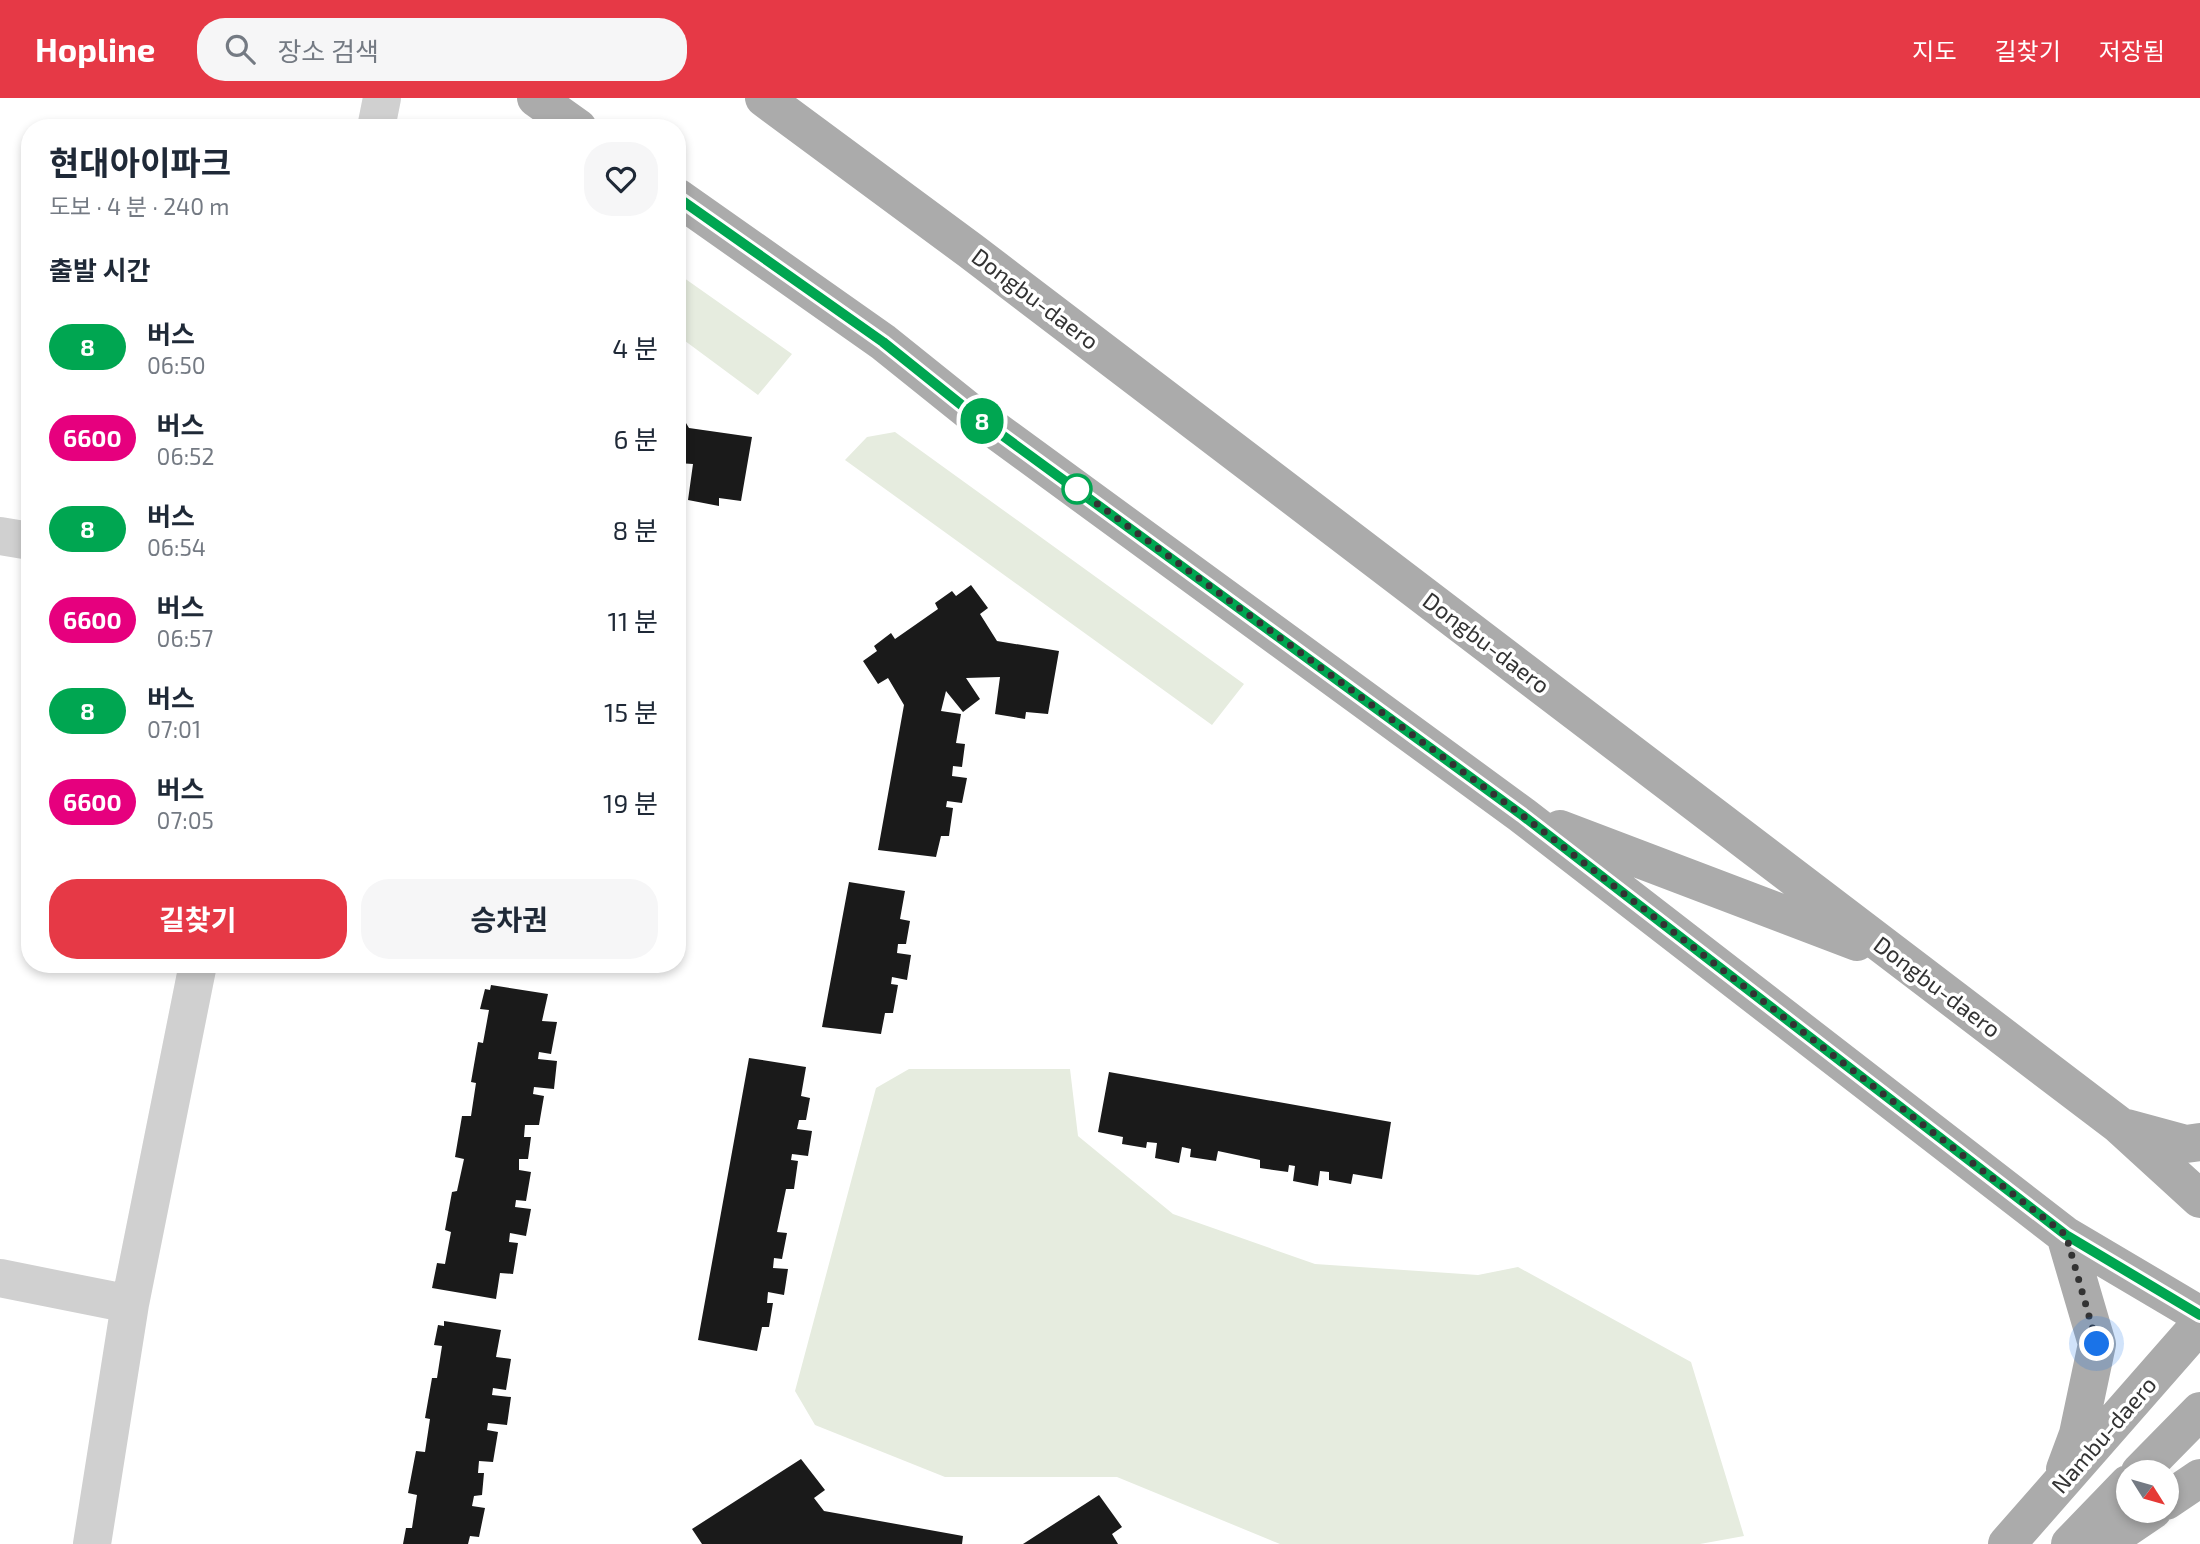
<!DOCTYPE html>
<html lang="ko">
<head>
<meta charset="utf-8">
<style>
	:root { --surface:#fff; --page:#f6f6f7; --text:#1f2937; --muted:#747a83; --accent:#e63946 }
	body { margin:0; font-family:"Exo 2","Noto Sans KR",sans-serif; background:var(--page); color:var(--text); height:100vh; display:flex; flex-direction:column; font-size:26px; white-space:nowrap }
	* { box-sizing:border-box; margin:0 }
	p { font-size:23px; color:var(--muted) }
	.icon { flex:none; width:38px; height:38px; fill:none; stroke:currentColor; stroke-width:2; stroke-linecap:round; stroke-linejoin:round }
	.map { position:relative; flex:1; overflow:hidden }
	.side { position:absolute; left:21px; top:21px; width:665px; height:854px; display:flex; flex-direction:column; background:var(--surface); border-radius:28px; box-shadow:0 4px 10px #0003 }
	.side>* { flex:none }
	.badge { padding:0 14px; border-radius:23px; font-size:24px; line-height:46px }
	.needle { width:46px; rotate:127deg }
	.fabs { position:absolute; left:2116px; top:1362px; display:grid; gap:14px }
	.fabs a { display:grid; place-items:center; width:63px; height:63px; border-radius:50%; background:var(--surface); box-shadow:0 4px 10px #0003; font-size:35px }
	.you { position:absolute; width:35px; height:35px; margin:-18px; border:5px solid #fff; border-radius:50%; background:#1a73e8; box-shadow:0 0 0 10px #1a73e833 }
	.map>.badge { position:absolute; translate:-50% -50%; box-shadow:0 0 0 4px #fff }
	h2 { padding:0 28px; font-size:26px; line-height:63px }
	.round { display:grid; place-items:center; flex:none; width:74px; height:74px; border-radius:28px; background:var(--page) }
	.headline { display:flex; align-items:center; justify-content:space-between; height:119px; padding:0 28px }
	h1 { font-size:33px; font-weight:700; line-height:52px }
	.button { display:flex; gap:14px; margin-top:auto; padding:14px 28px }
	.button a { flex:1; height:80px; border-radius:28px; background:var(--accent); color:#fff; font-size:28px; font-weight:700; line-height:80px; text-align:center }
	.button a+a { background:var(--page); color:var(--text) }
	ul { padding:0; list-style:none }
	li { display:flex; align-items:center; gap:21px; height:91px; padding:0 28px }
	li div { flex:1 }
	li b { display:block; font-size:26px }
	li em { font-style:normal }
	li .badge { min-width:77px; font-weight:700; text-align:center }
	header { display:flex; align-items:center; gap:42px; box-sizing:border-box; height:98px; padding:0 35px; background:var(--accent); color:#fff }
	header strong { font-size:33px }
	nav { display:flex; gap:38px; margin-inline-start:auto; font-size:24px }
	.search { width:490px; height:63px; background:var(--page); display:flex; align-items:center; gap:18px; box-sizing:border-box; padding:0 24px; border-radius:28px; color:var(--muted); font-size:26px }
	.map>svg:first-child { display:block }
	.green { fill:#e6ecdf }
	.building { fill:#1a1a1a }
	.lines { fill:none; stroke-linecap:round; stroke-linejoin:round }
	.minor { stroke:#d0d0d0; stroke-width:38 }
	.major { stroke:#ababab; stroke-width:38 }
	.line-casing { stroke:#fff; stroke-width:16 }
	.line { stroke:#00a651; stroke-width:10 }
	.walk { stroke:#333; stroke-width:7; stroke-dasharray:0 12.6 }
	.stop-dot { fill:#fff; stroke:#00a651; stroke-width:3.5 }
	.labels { text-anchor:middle; stroke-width:7; stroke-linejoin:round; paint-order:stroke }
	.street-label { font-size:23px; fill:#333; stroke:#fff }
</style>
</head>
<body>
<header>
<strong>Hopline</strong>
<div class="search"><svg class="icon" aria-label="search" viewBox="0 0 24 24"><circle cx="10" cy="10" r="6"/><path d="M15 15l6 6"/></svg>장소 검색</div>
<nav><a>지도</a><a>길찾기</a><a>저장됨</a></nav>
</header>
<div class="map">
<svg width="2200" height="1446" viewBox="0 0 2200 1446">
	<rect width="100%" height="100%" fill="#fff"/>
	<path class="green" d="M677,175L792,256L758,297L677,237Z
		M895,334L1244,586L1212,627L845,362L867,339Z
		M909,971H1070L1078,1038L1173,1116L1315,1166L1478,1177L1518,1169L1691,1264L1744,1438L1700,1446H1280L1117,1379H945L815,1327L795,1293L876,990Z"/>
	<path class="building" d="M677,310L689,330L752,339L741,403L719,400V408L688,402L693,366L677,365Z
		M971,487L988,510L980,516L997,543L1059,553L1048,616L1026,614L1025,621L995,616L1000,579L966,580L980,601L963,614L946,593L941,613L961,616L956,645L965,646L962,669L953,668L952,678L967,680L962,705L947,703L946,709L953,710L949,738H941L936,759L878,752L904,607L888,580L878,586L863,563L877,553L874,548L891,535L895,541L938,511L935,505L952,493L956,498Z
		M849,784L905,793L900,821L910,823L906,846H898L897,855L911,857L907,882L892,879L891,886L898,887L893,915H885L881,936L822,929Z
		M537,866H575L573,874Z
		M491,887L548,896L542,923L557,924L551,956L539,954L538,961L557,963L554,991L534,989L533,996L544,998L539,1027H525L524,1039H531L528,1061H519V1072L531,1074L526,1103L516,1102L515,1109L531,1111L526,1138L510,1135L509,1144L518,1145L513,1176L500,1175L496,1201L432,1190L437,1165L445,1166L451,1134L445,1132L452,1094L457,1093L464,1061L455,1059L462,1018H471L476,985L471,984L478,944L483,945L489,912L480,911L485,891L490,892Z
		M749,960L806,969L801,998L810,1000L806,1022H799L797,1031L812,1033L808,1058L792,1056L791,1062L798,1063L794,1091H786L777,1134L787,1135L782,1161L774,1160L773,1170L788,1171L784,1197L768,1194L767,1205H773L769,1229H762L757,1253L698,1242Z
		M1109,974L1391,1024L1382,1081L1353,1076L1351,1086L1329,1082V1074L1320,1073L1318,1088L1293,1083L1295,1068L1289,1067L1288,1074L1260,1070V1062L1218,1053L1216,1063L1190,1059L1191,1051L1182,1049L1179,1065L1155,1060L1157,1045L1147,1044L1146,1050L1122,1046L1123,1039L1098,1034Z
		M444,1223L501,1232L496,1259L511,1261L506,1292L493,1290L492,1297L511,1299L507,1327L488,1325L487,1332L498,1334L493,1364L479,1363L478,1375H484L482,1397L474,1398L472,1408L485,1410L479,1439L470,1438L468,1446H403L406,1430H412L417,1397L408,1395L416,1353L425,1354L430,1321L425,1320L432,1280H437L442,1248L434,1247L438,1227L444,1228Z
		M801,1361L825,1392L814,1400L824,1413L963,1438L962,1446H702L692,1431Z
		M1099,1397L1122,1429L1112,1436L1118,1446H1023Z"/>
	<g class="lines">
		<path class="minor" d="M376,30L382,0
			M0,438L30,443
			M0,1180L130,1206
			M92,1446L130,1206L198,866"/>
		<path class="major" d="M536,0L578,30
			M764,0L971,153L2119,1027L2200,1101
			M677,99L883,244L969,313L1522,717L2065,1137L2200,1217
			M1560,731L1857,844
			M2127,1030L2186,1046L2200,1044
			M2065,1371L2078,1336L2097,1246L2065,1137
			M2140,1374L2200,1313
			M2166,1403L2200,1380
			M2007,1446L2200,1226
			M2070,1446L2128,1386
			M2103,1446L2153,1412"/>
	</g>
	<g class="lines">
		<defs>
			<path id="line" d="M677,99L883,244L969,313L1522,717L2066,1137L2200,1217"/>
		</defs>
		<use href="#line" class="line-casing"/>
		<use href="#line" class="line"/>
		<path class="walk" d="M1077,391L1522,717L2066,1137L2097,1246"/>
	</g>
	<circle class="stop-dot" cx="1077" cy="391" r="14"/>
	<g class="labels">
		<g class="street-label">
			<text transform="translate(1035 201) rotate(37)" y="8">Dongbu-daero</text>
			<text transform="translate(1486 545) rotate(37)" y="8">Dongbu-daero</text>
			<text transform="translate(1937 889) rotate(37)" y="8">Dongbu-daero</text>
			<text transform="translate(2104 1337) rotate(-49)" y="8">Nambu-daero</text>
		</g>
	</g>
</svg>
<div class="fabs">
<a><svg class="needle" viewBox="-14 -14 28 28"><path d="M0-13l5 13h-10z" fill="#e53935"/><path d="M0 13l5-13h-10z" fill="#747a83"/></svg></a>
</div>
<div class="you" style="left:2097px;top:1246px"></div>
<b class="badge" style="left:982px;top:323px;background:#00a651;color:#fff">8</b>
<section class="side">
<div class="headline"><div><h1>현대아이파크</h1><p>도보 · 4 분 · 240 m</p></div><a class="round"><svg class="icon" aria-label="heart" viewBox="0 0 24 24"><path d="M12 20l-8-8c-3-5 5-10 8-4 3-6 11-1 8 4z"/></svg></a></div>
<h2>출발 시간</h2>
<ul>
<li><span class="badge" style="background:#00a651;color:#fff">8</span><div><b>버스</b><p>06:50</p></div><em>4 분</em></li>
<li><span class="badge" style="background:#e6007e;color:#fff">6600</span><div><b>버스</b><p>06:52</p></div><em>6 분</em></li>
<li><span class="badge" style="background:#00a651;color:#fff">8</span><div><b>버스</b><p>06:54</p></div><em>8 분</em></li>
<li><span class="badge" style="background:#e6007e;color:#fff">6600</span><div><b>버스</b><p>06:57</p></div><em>11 분</em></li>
<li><span class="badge" style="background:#00a651;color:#fff">8</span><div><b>버스</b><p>07:01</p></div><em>15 분</em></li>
<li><span class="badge" style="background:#e6007e;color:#fff">6600</span><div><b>버스</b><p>07:05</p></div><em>19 분</em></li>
</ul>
<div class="button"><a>길찾기</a><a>승차권</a></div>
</section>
</div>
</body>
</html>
